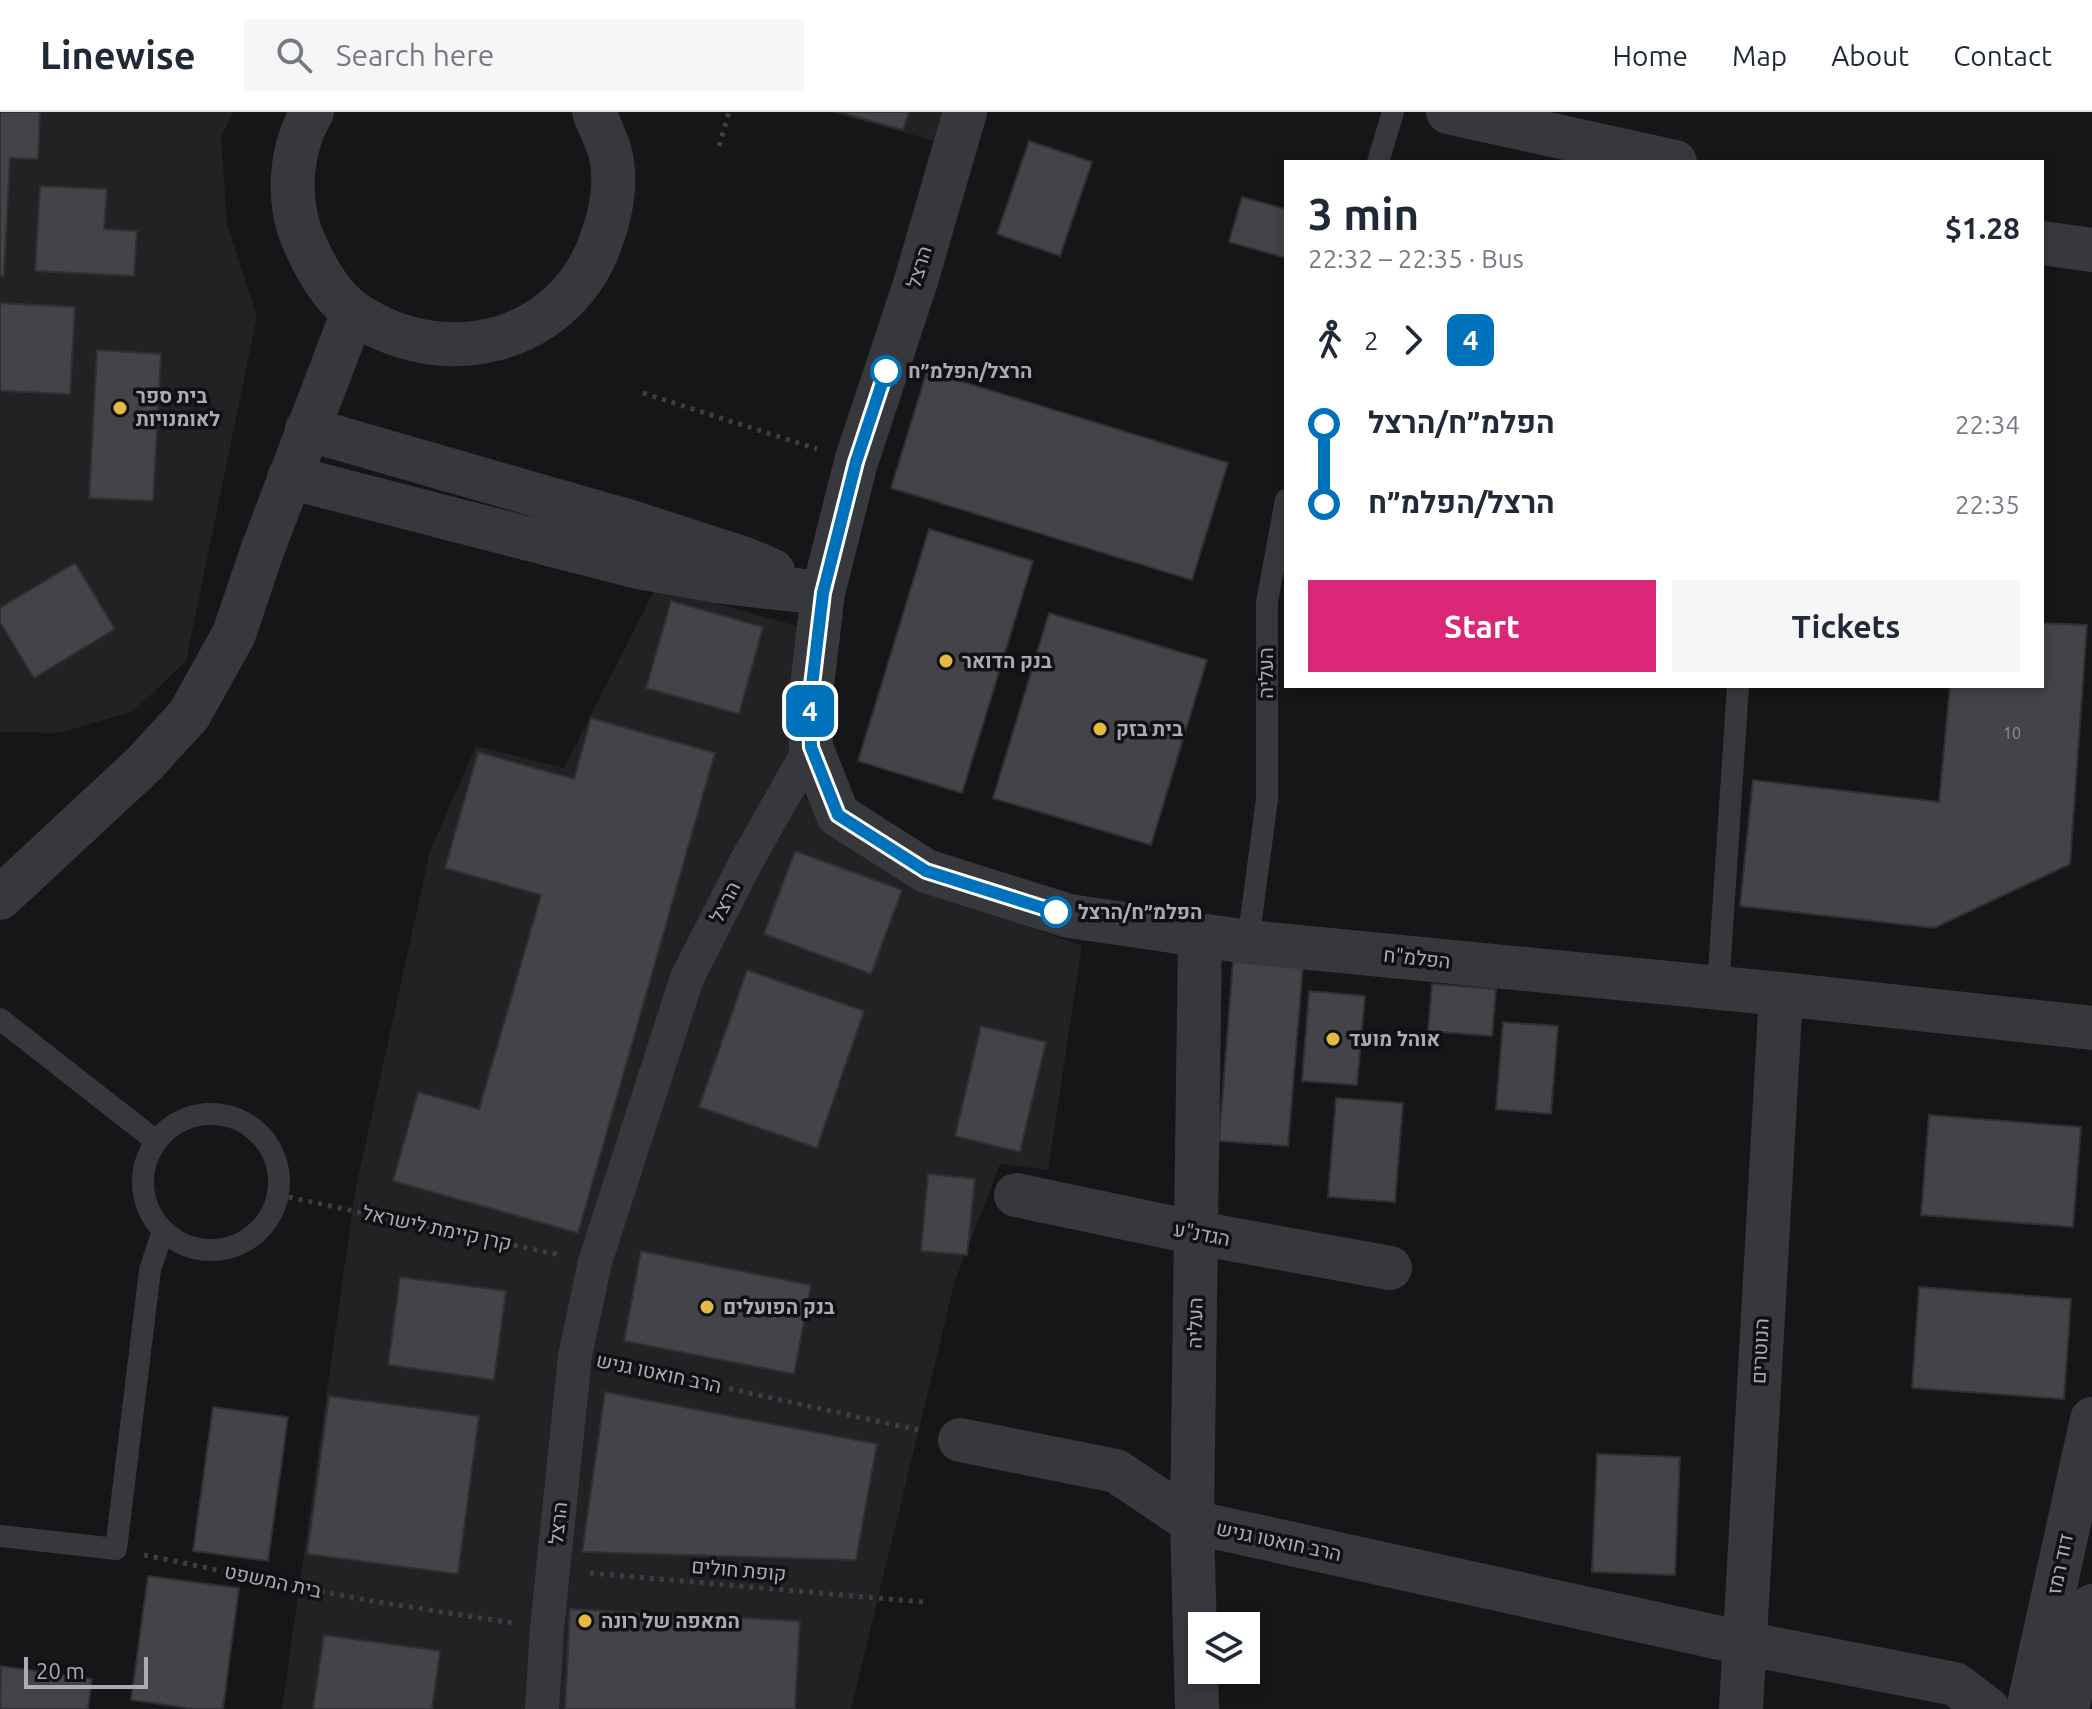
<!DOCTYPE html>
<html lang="en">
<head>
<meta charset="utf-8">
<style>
	:root { --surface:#fff; --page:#f6f6f7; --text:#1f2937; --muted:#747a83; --line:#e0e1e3; --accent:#db2777 }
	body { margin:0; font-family:Ubuntu,Heebo,sans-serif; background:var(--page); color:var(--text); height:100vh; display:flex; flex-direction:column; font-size:30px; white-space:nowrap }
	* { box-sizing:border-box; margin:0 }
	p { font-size:26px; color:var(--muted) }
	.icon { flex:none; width:44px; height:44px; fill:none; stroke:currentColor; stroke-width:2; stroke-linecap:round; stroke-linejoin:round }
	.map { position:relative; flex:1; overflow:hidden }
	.panel { position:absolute; left:1284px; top:48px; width:760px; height:528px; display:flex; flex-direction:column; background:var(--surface); border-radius:0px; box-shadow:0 4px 12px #0003 }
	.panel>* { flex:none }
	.badge { padding:0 16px; border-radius:12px; font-size:28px; line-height:52px }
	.fabs { position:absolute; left:1188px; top:1500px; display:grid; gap:16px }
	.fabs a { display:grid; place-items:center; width:72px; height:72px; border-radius:0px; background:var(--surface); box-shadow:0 4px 12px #0003; font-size:40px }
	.scale { position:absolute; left:24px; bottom:20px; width:124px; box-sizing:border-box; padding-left:8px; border:4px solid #a9acb7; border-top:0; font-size:22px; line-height:28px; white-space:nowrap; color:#a9acb7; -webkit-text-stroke:6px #111113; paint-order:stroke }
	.map>.badge { position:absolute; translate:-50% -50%; box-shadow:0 0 0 4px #fff }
	.legs { display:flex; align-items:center; gap:12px; height:88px; padding:0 24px; font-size:26px }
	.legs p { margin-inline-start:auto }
	.head { display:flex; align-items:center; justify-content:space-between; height:136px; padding:0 24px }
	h1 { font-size:44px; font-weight:700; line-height:60px }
	.cta { display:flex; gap:16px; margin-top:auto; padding:16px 24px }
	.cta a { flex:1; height:92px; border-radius:0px; background:var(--accent); color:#fff; font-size:32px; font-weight:700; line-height:92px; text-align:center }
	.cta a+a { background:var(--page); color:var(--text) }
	ul { padding:0 24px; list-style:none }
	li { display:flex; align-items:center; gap:28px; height:80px; font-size:30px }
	li i { display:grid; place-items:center; width:12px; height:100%; margin:0 10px; background:currentColor }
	li i::after { content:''; width:20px; height:20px; margin:-10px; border:6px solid; border-radius:50%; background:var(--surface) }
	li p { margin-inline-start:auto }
	li:first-child i { background:linear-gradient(#0000 50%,currentColor 0) }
	li:last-child i { background:linear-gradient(currentColor 50%,#0000 0) }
	header { display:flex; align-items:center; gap:48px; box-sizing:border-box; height:112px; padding:0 40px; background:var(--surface); border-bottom:2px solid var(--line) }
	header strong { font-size:38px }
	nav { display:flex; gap:44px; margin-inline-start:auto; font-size:28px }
	.search { width:560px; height:72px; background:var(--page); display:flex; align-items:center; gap:20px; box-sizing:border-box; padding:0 28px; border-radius:0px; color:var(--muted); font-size:30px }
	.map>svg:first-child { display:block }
	.built { fill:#222225 }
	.building { fill:#434348; stroke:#303033; stroke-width:2 }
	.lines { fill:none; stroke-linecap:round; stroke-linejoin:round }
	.path { stroke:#3d3e43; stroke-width:5; stroke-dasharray:4 6; stroke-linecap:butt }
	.service { stroke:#37383c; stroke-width:22 }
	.pedestrian { stroke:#37383c; stroke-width:34 }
	.minor { stroke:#37383c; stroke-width:44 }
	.tertiary { stroke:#37383c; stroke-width:44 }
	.line-1-casing { stroke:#fff; stroke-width:18 }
	.line-1 { stroke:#0072bc; stroke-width:12 }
	.stop-1-dot { fill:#fff; stroke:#0072bc; stroke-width:4 }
	.poi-dot { fill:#e4ba41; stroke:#111113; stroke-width:3 }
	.labels { text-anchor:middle; stroke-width:7; stroke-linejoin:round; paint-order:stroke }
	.number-label { font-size:16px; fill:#90929b }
	.street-label { font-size:20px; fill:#a9acb7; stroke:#111113 }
	.stop-label { font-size:20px; font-weight:bold; fill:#a9acb7; stroke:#111113; text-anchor:start }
	.poi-label { font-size:20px; font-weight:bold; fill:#a9acb7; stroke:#111113; text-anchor:start }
</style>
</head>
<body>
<header>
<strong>Linewise</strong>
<div class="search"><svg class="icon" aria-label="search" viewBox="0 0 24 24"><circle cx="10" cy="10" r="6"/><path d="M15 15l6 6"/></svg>Search here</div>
<nav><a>Home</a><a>Map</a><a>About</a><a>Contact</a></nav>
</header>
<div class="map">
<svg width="2092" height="1597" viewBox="0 0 2092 1597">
	<rect width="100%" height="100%" fill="#161618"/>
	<path class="built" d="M0,0H233L221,26L227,112L257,204L186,549L134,599L59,621L0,620Z
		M830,0H944L935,29Z
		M656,475L830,523L805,686L921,775L1082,834L1048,1058L1000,1052L955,1169L851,1597H282L355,1080L430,739L476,634L564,656Z"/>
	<path class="building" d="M0,0H40L38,47L10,46L4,164H0Z
		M840,0H909L903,18Z
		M1029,29L1092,50L1060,144L997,122Z
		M40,74L107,77L104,117L137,119L134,164L35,159Z
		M1242,85L1286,97V146L1229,130Z
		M0,191L75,195L70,282L0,279Z
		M97,238L161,242L153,389L89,386Z
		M927,259L1228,351L1192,468L891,376Z
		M929,417L1033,449L962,681L858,649Z
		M75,451L115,517L34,566L0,510V496Z
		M671,489L763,515L739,602L646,576Z
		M1049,501L1207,548L1151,733L993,686Z
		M2042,511L2087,513L2070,752L1934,816L1740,794L1753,668L1939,690L1950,574H2042Z
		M591,606L715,641L578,1121L393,1069L418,980L479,997L541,783L445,756L478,640L574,667Z
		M795,739L902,778L871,862L764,822Z
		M1233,849L1303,854L1288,1034L1219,1029Z
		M747,858L864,899L817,1036L699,995Z
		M1432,872L1496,877L1492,924L1428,919Z
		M1309,879L1365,884L1357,973L1302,969Z
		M1503,910L1558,914L1551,1002L1496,997Z
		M981,914L1046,930L1020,1040L955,1024Z
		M1336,986L1403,991L1395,1090L1328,1085Z
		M1929,1003L2081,1015L2073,1115L1921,1103Z
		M928,1062L975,1067L967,1143L921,1139Z
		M641,1139L811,1173L794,1262L624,1229Z
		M400,1165L506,1179L494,1268L388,1253Z
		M1919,1175L2071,1187L2064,1287L1912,1276Z
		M605,1280L877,1332L856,1448L582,1440Z
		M329,1284L479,1304L458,1462L307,1442Z
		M213,1295L288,1305L268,1449L193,1439Z
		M1597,1342L1680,1345L1675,1463L1592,1460Z
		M148,1464L239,1476L223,1597H194L131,1588Z
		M570,1497L800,1509L795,1597H565Z
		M324,1523L440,1539L432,1597H313Z
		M1,1554L92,1567L88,1597H0Z"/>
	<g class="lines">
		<path class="path" d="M719,34L729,0
			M643,281L817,337
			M279,1083L560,1143
			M612,1251L918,1318
			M144,1443L360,1487L512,1511
			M590,1461L923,1490"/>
		<path class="service" d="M1378,50L1393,0
			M1248,830L1267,687V490L1286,388
			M1718,876L1738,574
			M0,907L156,1029
			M143 1070a68 68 0 1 1 136 0a68 68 0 1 1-136 0Z
			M0,1424L116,1437L150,1158L163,1119"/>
		<path class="pedestrian" d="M542,1597L547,1516L575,1244L595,1150L687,866L746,750L811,635"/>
		<path class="minor" d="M312,0C289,39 286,93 306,134C317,159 332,186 356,202C447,262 569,231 603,123C612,98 617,66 610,40C606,26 599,13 594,0
			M965,0L916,169L856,350L823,481L810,590L811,635L838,703L926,759L1069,804L1248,830L1781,882L2092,916
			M1448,0L1675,50
			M2042,131L2092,138
			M307,317L634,411L745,447L773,459
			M289,365L638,455L723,470L823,481
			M0,786L144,652L189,603L234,522L262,439L353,200
			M1016,1083L1197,1121L1390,1156
			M960,1328L1116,1359L1192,1410L1743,1531L1955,1572L1988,1597
			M1197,1597L1192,1410L1200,824
			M1741,1597L1781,882"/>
		<path class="tertiary" d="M2028,1597L2092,1307
			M2067,1597L2092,1494"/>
	</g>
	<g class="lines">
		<defs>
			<path id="line-1" d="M886,259L856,350L823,481L810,590L811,635L838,703L926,759L1056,800"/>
		</defs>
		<use href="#line-1" class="line-1-casing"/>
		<use href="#line-1" class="line-1"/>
	</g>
	<g class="stop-1-dot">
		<circle cx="886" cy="259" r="14"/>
		<circle cx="1056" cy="800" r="14"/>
	</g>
	<g class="poi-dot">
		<circle cx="120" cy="296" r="8"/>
		<circle cx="946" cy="549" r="8"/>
		<circle cx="1100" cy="617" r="8"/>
		<circle cx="1333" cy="927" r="8"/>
		<circle cx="707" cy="1195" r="8"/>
		<circle cx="585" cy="1509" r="8"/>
	</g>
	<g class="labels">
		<g class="number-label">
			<text x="2012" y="627">10</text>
		</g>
		<g class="street-label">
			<text transform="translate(919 155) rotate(-73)" y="7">הרצל</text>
			<text transform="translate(1266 561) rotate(-90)" y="7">העליה</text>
			<text transform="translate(725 790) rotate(-63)" y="7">הרצל</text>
			<text transform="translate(1417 846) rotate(6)" y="7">הפלמ"ח</text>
			<text transform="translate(437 1116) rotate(12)" y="7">קרן קיימת לישראל</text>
			<text transform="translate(1202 1122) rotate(11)" y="7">הגדנ"ע</text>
			<text transform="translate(1195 1211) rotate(-89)" y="7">העליה</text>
			<text transform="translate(1760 1239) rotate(-87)" y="7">הנוטרים</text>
			<text transform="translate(659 1261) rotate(12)" y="7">הרב חואטו גניש</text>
			<text transform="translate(558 1411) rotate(-84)" y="7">הרצל</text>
			<text transform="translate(1279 1429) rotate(12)" y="7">הרב חואטו גניש</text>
			<text transform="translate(2060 1452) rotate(-78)" y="7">דוד רמז</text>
			<text transform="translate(739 1458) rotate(5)" y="7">קופת חולים</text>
			<text transform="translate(273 1469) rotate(12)" y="7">בית המשפט</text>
		</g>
		<g class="stop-label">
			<text x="908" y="266">הרצל/הפלמ״ח</text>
			<text x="1078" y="807">הפלמ״ח/הרצל</text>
		</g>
		<g class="poi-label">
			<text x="136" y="291">בית ספר<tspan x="136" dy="23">לאומנויות</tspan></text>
			<text x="962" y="556">בנק הדואר</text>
			<text x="1116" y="624">בית בזק</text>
			<text x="1349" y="934">אוהל מועד</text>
			<text x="723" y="1202">בנק הפועלים</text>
			<text x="601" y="1516">המאפה של רונה</text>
		</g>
	</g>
</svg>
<div class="fabs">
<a><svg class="icon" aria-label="layers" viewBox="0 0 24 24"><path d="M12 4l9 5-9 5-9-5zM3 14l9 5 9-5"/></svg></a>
</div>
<div class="scale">20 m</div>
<b class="badge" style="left:810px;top:599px;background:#0072bc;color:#fff">4</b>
<section class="panel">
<div class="head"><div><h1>3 min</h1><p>22:32 – 22:35 · Bus</p></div><b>$1.28</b></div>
<div class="legs"><svg class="icon" aria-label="walk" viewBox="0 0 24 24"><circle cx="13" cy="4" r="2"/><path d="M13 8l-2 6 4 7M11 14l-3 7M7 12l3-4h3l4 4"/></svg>2<svg class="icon" aria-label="forward" viewBox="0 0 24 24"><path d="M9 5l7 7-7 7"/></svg><b class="badge" style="background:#0072bc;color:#fff">4</b></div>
<ul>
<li><i style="color:#0072bc"></i><b>הפלמ״ח/הרצל</b><p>22:34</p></li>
<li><i style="color:#0072bc"></i><b>הרצל/הפלמ״ח</b><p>22:35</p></li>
</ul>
<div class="cta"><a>Start</a><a>Tickets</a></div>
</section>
</div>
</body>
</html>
